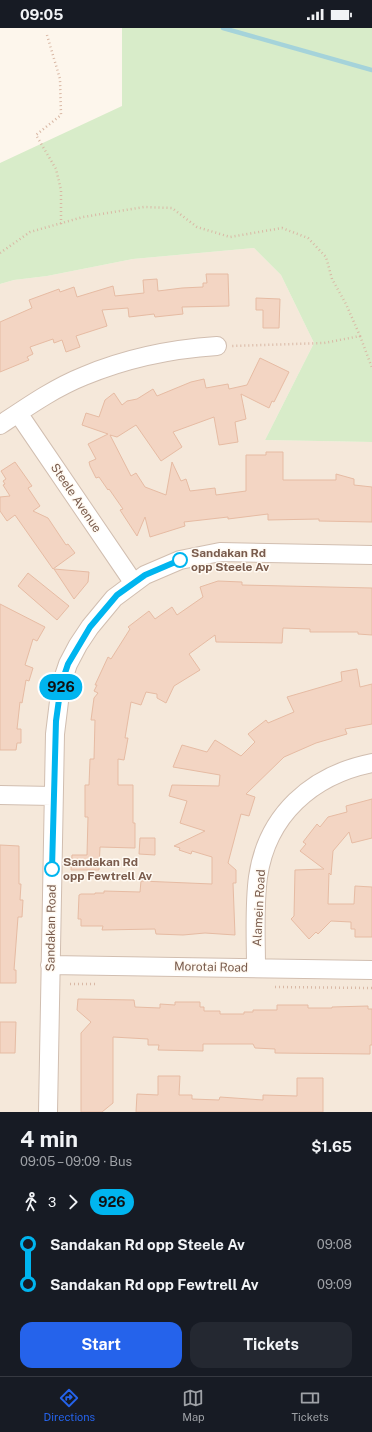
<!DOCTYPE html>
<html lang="en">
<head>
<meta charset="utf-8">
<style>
	:root { --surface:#171b24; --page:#242831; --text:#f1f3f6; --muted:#9ea1a6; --line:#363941; --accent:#2563eb }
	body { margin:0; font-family:"Public Sans",sans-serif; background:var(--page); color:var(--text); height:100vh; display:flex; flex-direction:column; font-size:15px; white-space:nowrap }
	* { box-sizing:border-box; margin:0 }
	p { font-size:13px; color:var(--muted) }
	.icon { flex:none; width:22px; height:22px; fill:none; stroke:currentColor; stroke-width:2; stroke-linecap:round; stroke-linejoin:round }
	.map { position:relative; height:1084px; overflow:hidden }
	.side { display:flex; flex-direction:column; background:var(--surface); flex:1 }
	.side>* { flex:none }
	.badge { padding:0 8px; border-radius:13px; font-size:14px; line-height:26px }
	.map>.badge { position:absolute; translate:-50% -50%; box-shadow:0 0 0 2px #fff }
	.legs { display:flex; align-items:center; gap:6px; height:44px; padding:0 20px; font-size:13px }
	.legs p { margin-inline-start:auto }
	.headline { display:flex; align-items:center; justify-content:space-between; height:68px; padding:0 20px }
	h1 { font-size:22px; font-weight:700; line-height:30px }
	.cta { display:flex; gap:8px; margin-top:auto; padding:8px 20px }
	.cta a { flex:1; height:46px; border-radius:12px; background:var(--accent); color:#fff; font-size:16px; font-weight:700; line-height:46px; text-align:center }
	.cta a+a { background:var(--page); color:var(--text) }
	ul { padding:0 20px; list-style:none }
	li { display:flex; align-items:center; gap:14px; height:40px; font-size:15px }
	li i { display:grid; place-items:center; width:6px; height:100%; margin:0 5px; background:currentColor }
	li i::after { content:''; width:10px; height:10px; margin:-5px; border:3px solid; border-radius:50%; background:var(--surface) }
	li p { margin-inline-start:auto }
	li:first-child i { background:linear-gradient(#0000 50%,currentColor 0) }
	li:last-child i { background:linear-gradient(currentColor 50%,#0000 0) }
	.status { display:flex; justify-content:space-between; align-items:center; height:28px; padding:0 20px; background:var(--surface); direction:ltr }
	.status svg { height:11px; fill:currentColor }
	.tabs { display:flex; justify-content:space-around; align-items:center; height:56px; border-top:1px solid var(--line); background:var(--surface); font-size:11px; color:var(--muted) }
	.tabs a { display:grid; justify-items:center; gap:2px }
	.tabs .selected { color:var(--accent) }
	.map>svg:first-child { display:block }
	.residential { fill:#f5e8da }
	.green { fill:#d8ecc9 }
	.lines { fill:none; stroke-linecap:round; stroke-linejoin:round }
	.stream { stroke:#a5d3da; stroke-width:4.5 }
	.building { fill:#f3d5c3; stroke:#e6bba3 }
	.minor-casing { stroke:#d1beb0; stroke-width:20 }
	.path { stroke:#d9b8a5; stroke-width:2.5; stroke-dasharray:1 3; stroke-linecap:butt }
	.minor { stroke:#fff; stroke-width:18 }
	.line-1-casing { stroke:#fff; stroke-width:9 }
	.line-1 { stroke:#00b5ef; stroke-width:6 }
	.stop-1-dot { fill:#fff; stroke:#00b5ef; stroke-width:2 }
	.labels { text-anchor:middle; stroke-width:3; stroke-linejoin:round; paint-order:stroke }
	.street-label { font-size:12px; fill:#7a5c4d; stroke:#fffaf3 }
	.stop-label { font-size:12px; font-weight:bold; fill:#7a5c4d; stroke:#fffaf3; text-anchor:start }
</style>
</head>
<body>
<div class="status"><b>09:05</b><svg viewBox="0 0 49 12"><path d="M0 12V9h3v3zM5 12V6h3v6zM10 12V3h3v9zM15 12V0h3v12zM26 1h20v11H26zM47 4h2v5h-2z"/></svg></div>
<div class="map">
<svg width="372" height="1084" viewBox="0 0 372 1084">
	<rect width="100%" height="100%" fill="#fdf6ec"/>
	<path class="residential" d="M254,220L281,247L314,315L265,412L372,414V1084H0V256L14,252L47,248L133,231Z"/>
	<path class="green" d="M122,0H372V414L265,412L314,315L281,247L254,220L133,231L47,248L14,252L0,256V135L122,78Z"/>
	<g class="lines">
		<path class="stream" d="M223,0L372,42"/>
	</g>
	<path class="building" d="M206,246H228L229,278L182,279L183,286L155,289L154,286L129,289L128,280L102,282L107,298L76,308L80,319L66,324L62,312L54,315L53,311L30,319L33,326L27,329L29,332L0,344V294L32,280L29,272L59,261L60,264L74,259L77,269L113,258L115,268L144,265L143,252L157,251L158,263L182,260L203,259V255H207Z
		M256,270L280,271L279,300H263V282H256Z
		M260,330L289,344L274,374L272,373L269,380L241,366L246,391L235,394L238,414L219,417L214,389L173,404L182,419L161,433L136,397L117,409L110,407L131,448L136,445L145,459L166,467L172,434L181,453L186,451L190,463L215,460L216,467L246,463V427H266V424H283V452H336V446L354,451V457L372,459V494L319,493V491L268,492V486L228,491V489L184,494L185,498L150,509L145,489L137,508L120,482L123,481L109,461L108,462L99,449L96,450L90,438L89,434L96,431L88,416L108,406L82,397L86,385L99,389L105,372L114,365L122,377L127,373L137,371L153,361L157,368L191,354L204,351L206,360L228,356L229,361L247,357Z
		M15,434L32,458L28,460L40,478L33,483L48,490L66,517L68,516L75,525L53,541L15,487L7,493L0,483V469L10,468L3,457L5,456L3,453L6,451L1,443Z
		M54,541L89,544L88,554L74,571Z
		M28,545L69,578L57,592L18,558Z
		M218,553L242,554V557L372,560V607L358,606V604H310V601L283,600L282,615L216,614L215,607L189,626L200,642L174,658L166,675L157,670V666L146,664L141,677L131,674L125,710H128L124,732L118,731V757H133V795H135V820L100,819L99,842H71L72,827H87L88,789H85V757H89L90,731H94L95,692H91L94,670L98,665L94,663L97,657H95L108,629L111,631L130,601L128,599L149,583L155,591L172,579L177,587L203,569L200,559Z
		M0,576L45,599L37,613L33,611L25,637L33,640L29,653L26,652L22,675L20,674L17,701H21V715H17L16,722H0Z
		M357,641L360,659L372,656V696L345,701L347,706L316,715L284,729L246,766L255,769L249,788L241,786L228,835L236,842V855H233L235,907L205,905L183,907L156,906L155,901L102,902L103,898H81V891H78L79,867L81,866H95V865H104V863L140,864L141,853L212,856V829L192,823L191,826L179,822L180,820L174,818L205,803L180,795L187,773L169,768L172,757L219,758L220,747L173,739L182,717L207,724L215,712L241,728L255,714L248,706L266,692L268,695L294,684L287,669L342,653L341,644Z
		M372,771V810L352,815L349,804L333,823L331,847L329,845L328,876H354L355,858L372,859V909H355V901H351V894L331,893L318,906L316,904L309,911L291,891L294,888L295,842L324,841L300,823L306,816L303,814L317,796L320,799L328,789L347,784L346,778Z
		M140,810H155V827L139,826Z
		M0,817L19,818V856H21L20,872H23L22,889H18L14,942H16V955H0Z
		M78,971L134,972L135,979L160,980V976L175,977V974H200V979H204V983H220V986H244V984H253V982H277V977H308V980H332V979L368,978V981H372V1017H370V1026L275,1025V1021L255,1020L253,1016H203V1023L158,1022L159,1017H148V1011L113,1009V1075L102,1084H81V1005L91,994L77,982Z
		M0,994H16L15,1025H0Z
		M158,1048H180L179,1067H192V1071L219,1072L220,1069L263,1072V1067L297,1068V1050H323V1084H136L137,1066L158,1067Z"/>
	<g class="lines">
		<defs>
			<path id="minor" d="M18,385L133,554
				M0,397C27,379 54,360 84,348C127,330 171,321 217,318
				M0,767L53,768
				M50,937L372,942
				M256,940C256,910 254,879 258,849C267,787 312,747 372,735
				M48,1084L55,706L61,657L68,636L78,617L90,599L114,570L145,547L180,532L220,524L372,527"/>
		</defs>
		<use href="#minor" class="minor-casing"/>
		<path class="path" d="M47,7L60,51L61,87L36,107L56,141L61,162V196
			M0,225L30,204L83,189L144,179L172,180L197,199L230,209L282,200L308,210L326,229L332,251L346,276L360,308L324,315L232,318
			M360,308L372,340
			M70,956H98
			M275,959L372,960"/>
		<use href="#minor" class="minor"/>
	</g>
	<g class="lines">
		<defs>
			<path id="line-1" d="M52,841L56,693L61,657L68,636L90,599L117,567L145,547L180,532"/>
		</defs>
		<use href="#line-1" class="line-1-casing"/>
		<use href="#line-1" class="line-1"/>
	</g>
	<g class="stop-1-dot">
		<circle cx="180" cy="532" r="7"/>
		<circle cx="52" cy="841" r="7"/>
	</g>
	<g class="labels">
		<g class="street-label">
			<text transform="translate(76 470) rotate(56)" y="4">Steele Avenue</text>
			<text transform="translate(259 880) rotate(-87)" y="4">Alamein Road</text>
			<text transform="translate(51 900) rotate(-89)" y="4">Sandakan Road</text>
			<text transform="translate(211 939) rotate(1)" y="4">Morotai Road</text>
		</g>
		<g class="stop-label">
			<text x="191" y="529">Sandakan Rd<tspan x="191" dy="14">opp Steele Av</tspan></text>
			<text x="63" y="838">Sandakan Rd<tspan x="63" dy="14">opp Fewtrell Av</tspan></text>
		</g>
	</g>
</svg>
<b class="badge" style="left:61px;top:659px;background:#00b5ef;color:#111">926</b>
</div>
<section class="side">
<div class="headline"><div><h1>4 min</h1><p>09:05 – 09:09 · Bus</p></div><b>$1.65</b></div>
<div class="legs"><svg class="icon" aria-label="walk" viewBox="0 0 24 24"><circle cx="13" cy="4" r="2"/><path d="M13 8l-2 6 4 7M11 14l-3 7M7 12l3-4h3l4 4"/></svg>3<svg class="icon" aria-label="forward" viewBox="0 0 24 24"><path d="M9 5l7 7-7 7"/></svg><b class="badge" style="background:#00b5ef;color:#111">926</b></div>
<ul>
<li><i style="color:#00b5ef"></i><b>Sandakan Rd opp Steele Av</b><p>09:08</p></li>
<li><i style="color:#00b5ef"></i><b>Sandakan Rd opp Fewtrell Av</b><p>09:09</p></li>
</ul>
<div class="cta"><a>Start</a><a>Tickets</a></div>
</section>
<nav class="tabs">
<a class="selected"><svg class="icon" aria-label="directions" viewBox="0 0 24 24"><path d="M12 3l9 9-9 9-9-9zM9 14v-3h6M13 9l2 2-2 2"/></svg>Directions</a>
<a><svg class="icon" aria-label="map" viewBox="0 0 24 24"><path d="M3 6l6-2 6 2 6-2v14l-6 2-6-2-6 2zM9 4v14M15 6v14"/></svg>Map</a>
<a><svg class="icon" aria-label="tickets" viewBox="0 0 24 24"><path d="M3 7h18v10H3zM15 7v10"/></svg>Tickets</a>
</nav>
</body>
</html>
